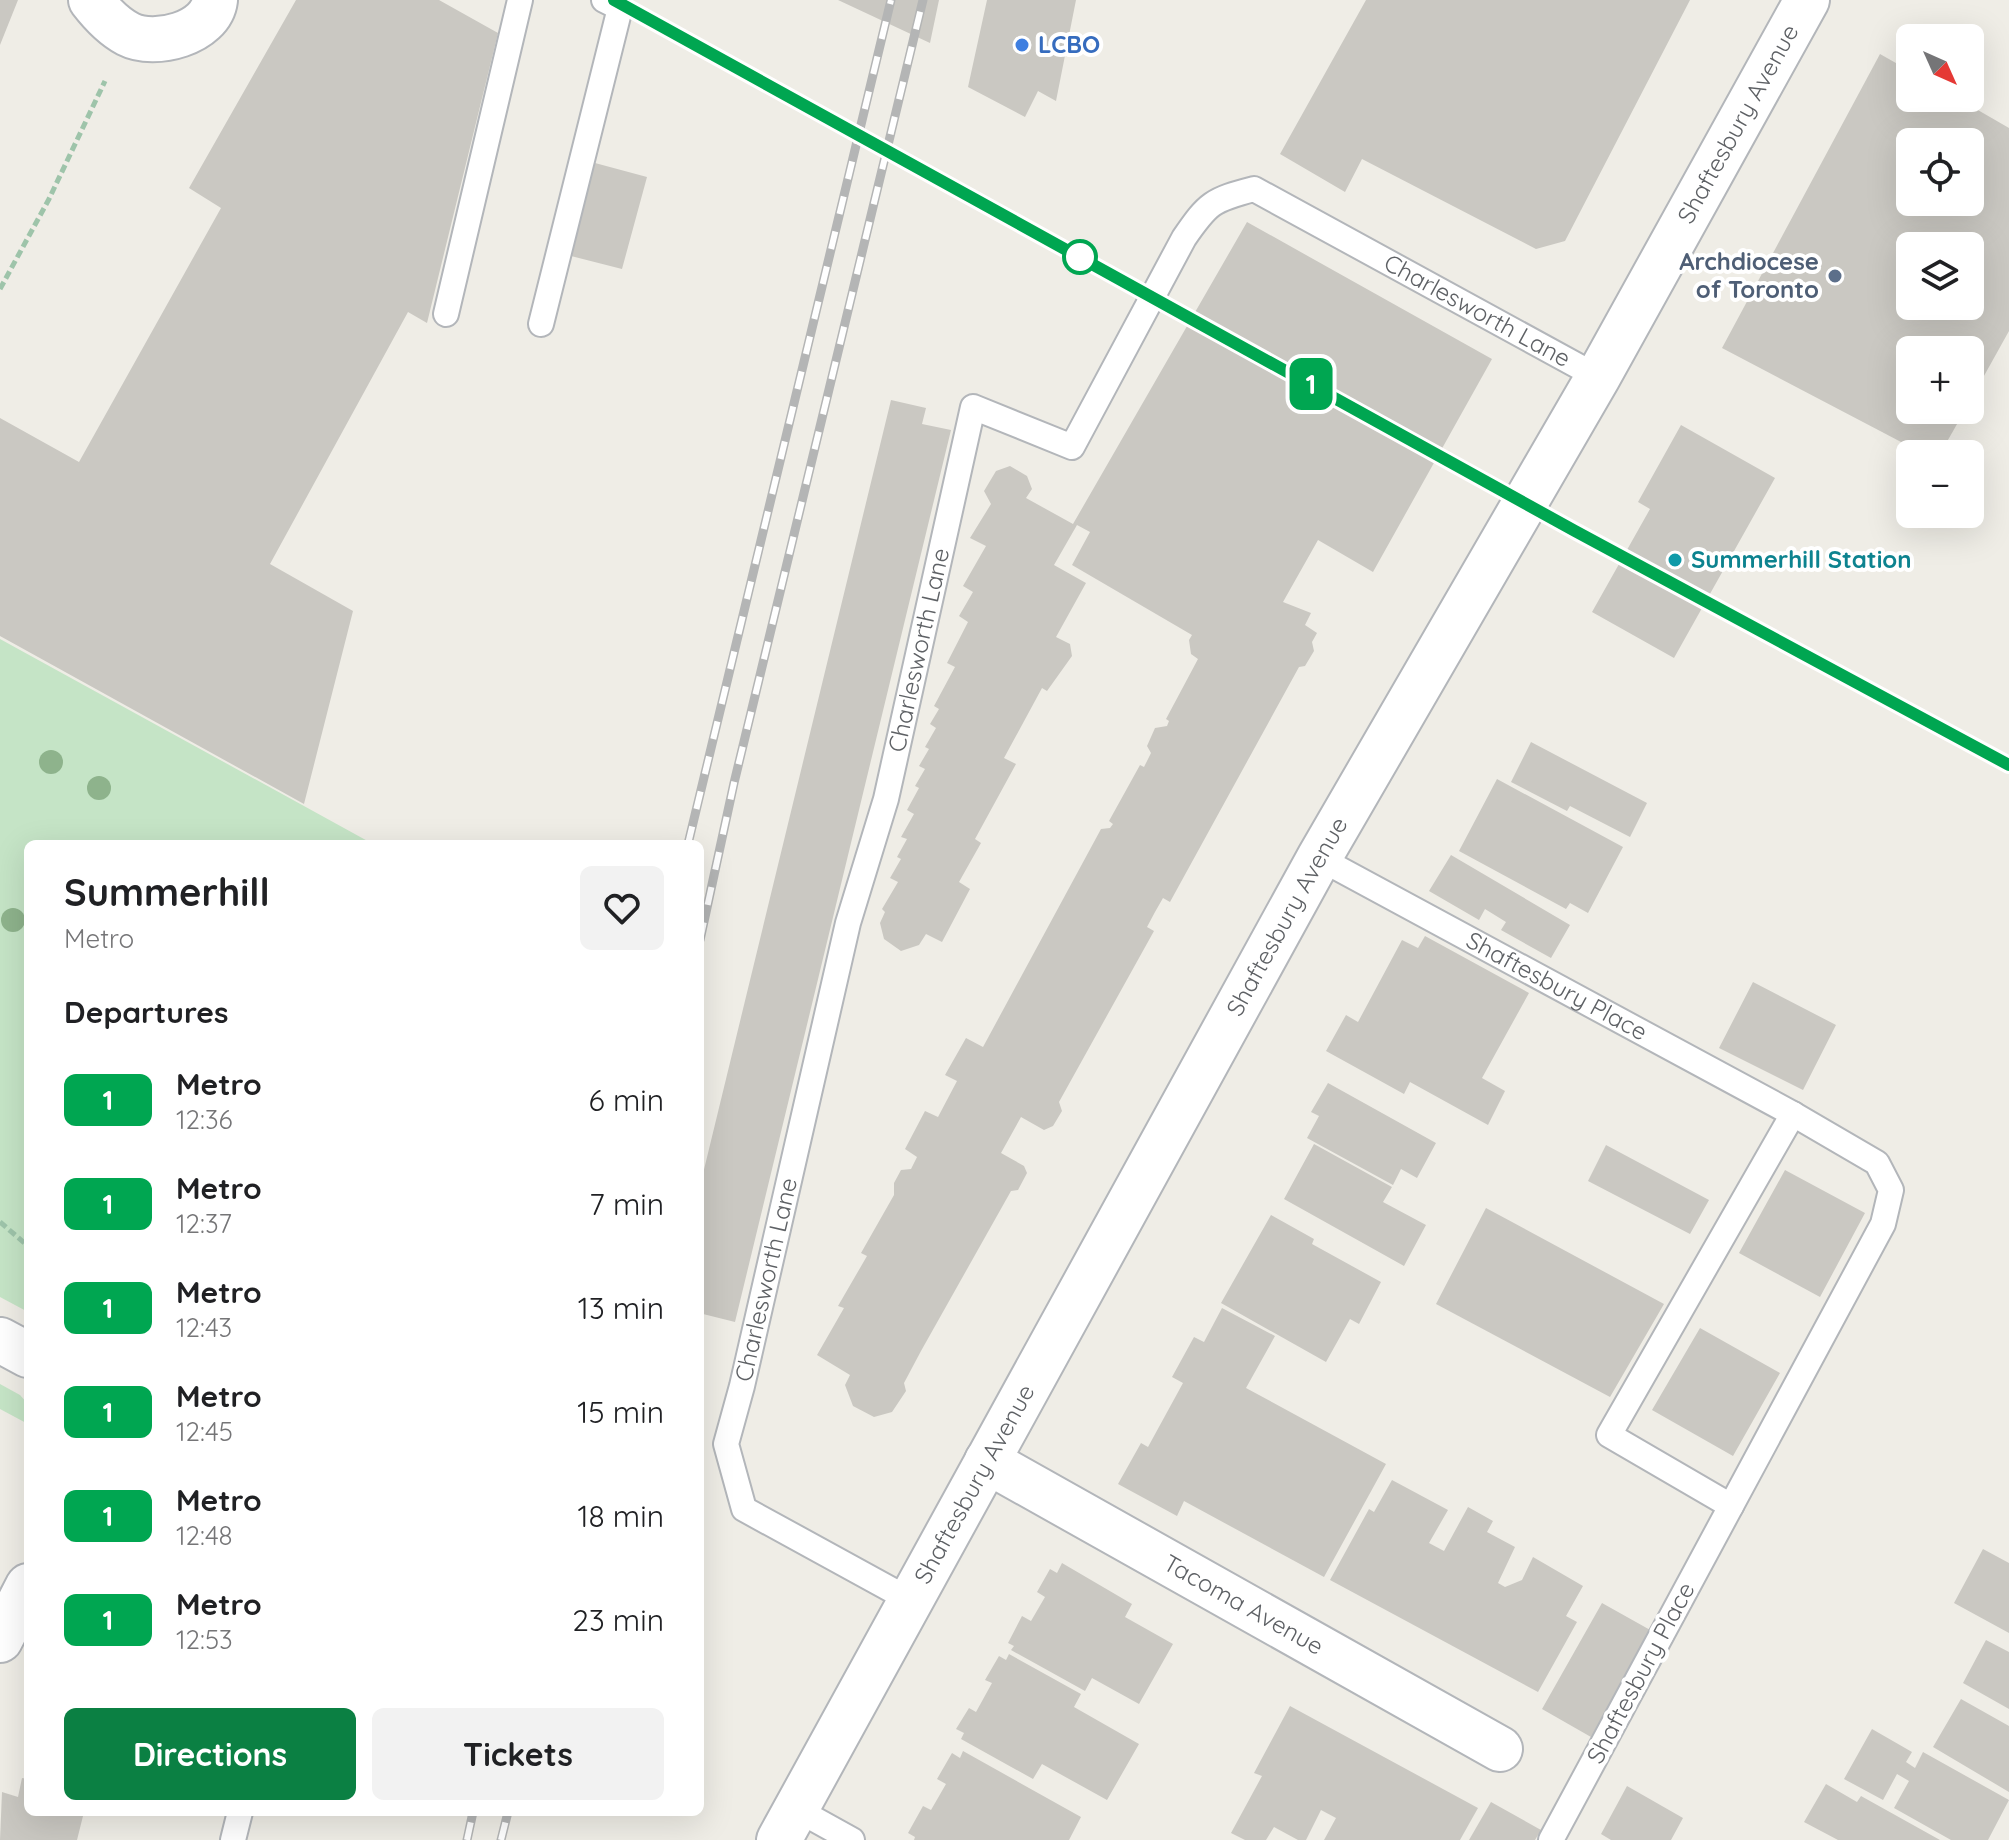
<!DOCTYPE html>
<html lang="en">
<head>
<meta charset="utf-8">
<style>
	:root { --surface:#fff; --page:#f2f2f2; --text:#202124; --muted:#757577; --accent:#0b8043 }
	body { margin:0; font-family:Quicksand,sans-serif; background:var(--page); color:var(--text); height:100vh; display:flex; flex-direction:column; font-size:30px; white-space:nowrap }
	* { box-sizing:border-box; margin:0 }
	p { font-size:26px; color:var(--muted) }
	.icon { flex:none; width:44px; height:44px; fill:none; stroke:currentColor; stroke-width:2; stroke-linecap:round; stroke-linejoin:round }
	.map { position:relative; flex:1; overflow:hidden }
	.panel { position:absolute; left:24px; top:840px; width:680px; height:976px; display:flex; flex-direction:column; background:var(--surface); border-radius:12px; box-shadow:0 8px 32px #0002 }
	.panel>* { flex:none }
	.badge { padding:0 16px; border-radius:12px; font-size:28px; line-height:52px }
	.needle { width:52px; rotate:135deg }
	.fabs { position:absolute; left:1896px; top:24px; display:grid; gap:16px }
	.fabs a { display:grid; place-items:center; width:88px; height:88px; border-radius:12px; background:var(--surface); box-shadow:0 8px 32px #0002; font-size:40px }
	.map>.badge { position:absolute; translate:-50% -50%; box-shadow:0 0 0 4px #fff }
	h2 { padding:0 40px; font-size:30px; line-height:72px }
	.round { display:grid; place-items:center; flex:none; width:84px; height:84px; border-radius:12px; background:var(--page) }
	.head { display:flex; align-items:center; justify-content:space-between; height:136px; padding:0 40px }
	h1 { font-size:38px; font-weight:800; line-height:60px }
	.button { display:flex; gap:16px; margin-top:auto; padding:16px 40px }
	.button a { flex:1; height:92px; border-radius:12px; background:var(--accent); color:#fff; font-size:32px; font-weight:800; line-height:92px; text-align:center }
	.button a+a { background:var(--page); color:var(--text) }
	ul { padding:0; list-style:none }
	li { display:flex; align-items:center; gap:24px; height:104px; padding:0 40px }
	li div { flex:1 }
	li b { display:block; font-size:30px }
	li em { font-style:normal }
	li .badge { min-width:88px; font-weight:700; text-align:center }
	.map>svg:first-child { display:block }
	.green { fill:#c5e4c6 }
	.building { fill:#cac8c2; fill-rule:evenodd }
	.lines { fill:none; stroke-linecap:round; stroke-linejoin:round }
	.lane-casing { stroke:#b3b6ba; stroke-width:28 }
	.street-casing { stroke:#b3b6ba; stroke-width:48 }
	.path { stroke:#9ec4aa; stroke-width:5; stroke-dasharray:8 4; stroke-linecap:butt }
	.lane { stroke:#fff; stroke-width:24 }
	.street { stroke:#fff; stroke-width:44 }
	.rail-casing { stroke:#b4b5b5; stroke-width:9 }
	.rail { stroke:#fff; stroke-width:6; stroke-dasharray:18; stroke-linecap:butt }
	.tree { fill:#8eb38c }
	.line-casing { stroke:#fff; stroke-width:18 }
	.line { stroke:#00a651; stroke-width:12 }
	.shop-dot { fill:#3f7fe0; stroke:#fff; stroke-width:3 }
	.stop-dot { fill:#fff; stroke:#00a651; stroke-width:4 }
	.service-dot { fill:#5c6f8a; stroke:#fff; stroke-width:3 }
	.culture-dot { fill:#0f9aa8; stroke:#fff; stroke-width:3 }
	.labels { text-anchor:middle; stroke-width:8; stroke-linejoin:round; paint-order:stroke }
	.shop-label { font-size:24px; font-weight:bold; fill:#366cbe; stroke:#fff; text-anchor:start }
	.street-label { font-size:24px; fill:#5e6165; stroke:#fff }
	.service-label { font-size:24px; font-weight:bold; fill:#4e5e75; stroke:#fff; text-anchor:end }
	.culture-label { font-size:24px; font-weight:bold; fill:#0d838f; stroke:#fff; text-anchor:start }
</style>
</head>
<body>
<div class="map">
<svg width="2009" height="1840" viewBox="0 0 2009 1840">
	<rect width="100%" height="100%" fill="#efede6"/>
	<path class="green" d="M0,639L373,844H28V1312L0,1297Z
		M0,1384L20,1395L28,1404V1424L0,1409Z"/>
	<path class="building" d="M0,0H18L0,45Z
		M296,0H439L498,33L427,323L408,312L270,564L353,611L304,804L0,636V418L79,462L221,208L189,188Z
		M838,0H939L930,43Z
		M987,0H1076L1056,101L1038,91L1025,117L968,87Z
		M1366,0H1690L1565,241L1536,249L1362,159L1345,192L1280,154Z
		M1880,54L1910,71V98H1957L2009,128V331L1970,401V350H1910V410H1965L1940,454H1924L1722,348ZM1910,142H1970V202H1910ZM1910,246H1970V306H1910Z
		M595,163L647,177L622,269L571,256Z
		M1247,222L1492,359L1373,572L1318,540L1283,602L1311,613L1305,625L1317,633L1312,642L1314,651L1305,666L1299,667L1170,902L1163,898L1155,912L1147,927L1154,931L1059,1102L1062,1111L1053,1126L1044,1130L1021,1117L1001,1153L1024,1166L1027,1173L1018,1190L1011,1191L921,1351L904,1383L906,1391L892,1412L874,1417L853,1406L845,1385L850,1375L817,1355L844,1308L838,1306L867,1256L861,1253L894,1195V1183L901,1170L911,1169L917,1157L905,1149L925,1111L938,1117L957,1081L945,1075L966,1038L983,1047L1101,829L1110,828L1113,824L1109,821L1140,765L1144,767L1151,753L1147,746L1155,728L1167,726L1169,721L1166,719L1198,659L1191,654L1189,640L1192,635L1072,565L1090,532L1077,525L1054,565L1086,583L1056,637L1070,644L1072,656L1047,691L1042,688L1004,758L1016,764L975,839L981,843L959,882L970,889L942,942L926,934L919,945L901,951L884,939L880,923L885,912L882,909L898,882L890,878L901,859L897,857L907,839L901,837L914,814L907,810L919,788L915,786L925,769L919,766L929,749L925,747L936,728L930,724L939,709L934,706L955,667L947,663L968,622L959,616L973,592L963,586L986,546L970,538L991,504L984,491L996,471L1010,466L1027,476L1032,489L1026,498L1073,524Z
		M891,400L926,408L922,424L951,430L735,1322L703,1314L700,1322V1186Z
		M1681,425L1775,478L1674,658L1592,612L1650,509L1638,502Z
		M1531,742L1647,803L1630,837L1570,806L1567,811L1511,782Z
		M1497,779L1623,847L1588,913L1570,903L1566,909L1459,851Z
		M1451,855L1570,925L1551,958L1501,930L1506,922L1485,909L1479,920L1429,891Z
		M1425,936L1529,993L1482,1078L1505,1091L1488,1125L1410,1082L1404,1094L1326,1051L1346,1015L1358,1022L1402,940L1418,948Z
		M1753,982L1836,1025L1803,1090L1719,1048Z
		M1328,1083L1436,1143L1417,1178L1401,1169L1393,1185L1307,1138L1319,1116L1311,1112Z
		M1314,1144L1392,1187L1383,1202L1426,1225L1404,1266L1284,1199Z
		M1606,1145L1709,1200L1690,1234L1588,1181Z
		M1785,1170L1865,1213L1820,1297L1739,1253Z
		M1486,1208L1664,1304L1610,1397L1436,1304Z
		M1271,1215L1314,1239L1312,1244L1381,1282L1359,1324L1350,1319L1326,1362L1221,1303Z
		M1222,1308L1275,1336L1246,1388L1386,1464L1324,1577L1184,1501L1177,1516L1118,1484L1141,1443L1148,1447L1183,1383L1172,1377L1194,1337L1204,1342Z
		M1700,1328L1780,1373L1733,1456L1652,1410Z
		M1392,1480L1448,1510L1429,1543L1444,1551L1468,1507L1493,1521L1487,1532L1515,1547L1498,1583L1505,1587L1522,1580L1533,1557L1583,1586L1566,1616L1577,1622L1538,1692L1330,1580L1369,1509L1374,1512Z
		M1983,1549L2009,1563V1633L1954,1603Z
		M1062,1563L1132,1604L1125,1617L1173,1644L1139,1704L1092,1678L1085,1691L1011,1650L1014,1646L1008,1643L1022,1616L1031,1621L1045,1597L1037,1592L1050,1569L1057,1573Z
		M1602,1603L1652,1631L1591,1737L1542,1709Z
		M1986,1640L2009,1652V1709L1963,1683Z
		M1009,1654L1081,1694L1074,1707L1139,1744L1107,1800L1042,1764L1033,1779L961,1739L964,1733L956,1729L969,1708L976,1712L992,1683L985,1680L999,1656L1006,1660Z
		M1961,1699L2009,1726V1792L1933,1747Z
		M1290,1706L1478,1808L1460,1840H1324L1336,1818L1321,1810L1306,1840H1298L1274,1827L1266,1840H1245L1231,1833L1262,1776L1254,1773Z
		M1872,1729L1912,1752L1906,1762L1915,1768L1923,1752L2009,1800L1988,1840H1951L1894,1808L1909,1781L1897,1774L1883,1800L1844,1779Z
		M963,1751L1081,1817L1069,1840H914L915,1837L908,1833L923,1806L931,1810L946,1784L937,1779L952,1753L960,1758Z
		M22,1778L28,1779V1812H84L77,1840H0L2,1792L18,1797Z
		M1826,1784L1857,1802L1861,1796L1940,1840H1838L1804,1822Z
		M1627,1786L1683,1818L1671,1840H1611L1601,1834Z
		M1491,1802L1541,1830L1535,1840H1469Z"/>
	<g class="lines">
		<defs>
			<g id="lane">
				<path d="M446,314L520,0"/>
				<path d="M541,324L620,8L604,0"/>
				<path id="s1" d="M1319,858L1793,1114L1877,1163L1891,1190L1883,1224L1551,1840"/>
				<path d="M1731,1506L1609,1435L1793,1114"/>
				<path id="s2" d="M910,1600L744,1509L726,1444L742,1386L848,923L886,799L973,407L1072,447L1184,238C1208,203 1212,200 1254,189L1598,377"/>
				<path d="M796,1809L852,1840"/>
				<path d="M233,1840L240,1812"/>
			</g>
			<g id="street">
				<path d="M91,0C101,13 113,26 128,34C155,48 211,33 215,0"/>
				<path d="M0,1340L28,1355"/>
				<path id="s3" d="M987,1461L1500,1749"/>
				<path d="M0,1640L28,1586"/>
				<path id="s4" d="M779,1840L1319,858L1598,377L1807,0"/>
			</g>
		</defs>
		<use href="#lane" class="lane-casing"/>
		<use href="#street" class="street-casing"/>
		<path class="path" d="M0,289L49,199L105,81
			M0,1222L28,1246"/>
		<use href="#lane" class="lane"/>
		<use href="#street" class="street"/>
		<defs>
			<path id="rail" d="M688,844L891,0
				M700,940L734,783L923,0
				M467,1840L473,1812
				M501,1840L508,1812"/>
		</defs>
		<use href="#rail" class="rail-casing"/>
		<use href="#rail" class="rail"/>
	</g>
	<g class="tree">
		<circle cx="51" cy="762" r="12"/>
		<circle cx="99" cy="788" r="12"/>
		<circle cx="13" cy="920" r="12"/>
	</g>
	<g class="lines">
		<defs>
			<path id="line" d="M614,0L1575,531L2009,765"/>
		</defs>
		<use href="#line" class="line-casing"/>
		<use href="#line" class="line"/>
	</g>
	<circle class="shop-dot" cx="1022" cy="45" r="8"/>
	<circle class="stop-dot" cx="1080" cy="257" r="16"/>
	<circle class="service-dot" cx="1835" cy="276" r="8"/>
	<circle class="culture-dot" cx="1675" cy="560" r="8"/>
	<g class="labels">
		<g class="shop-label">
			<text x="1038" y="53">LCBO</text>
		</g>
		<g class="street-label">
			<text dy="8" stroke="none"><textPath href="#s4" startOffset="1966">Shaftesbury Avenue</textPath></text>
			<text dy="8" stroke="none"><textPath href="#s2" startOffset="2010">Charlesworth Lane</textPath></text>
			<text dy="8" stroke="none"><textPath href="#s2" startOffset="1074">Charlesworth Lane</textPath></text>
			<text dy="8" stroke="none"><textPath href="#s4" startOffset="1054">Shaftesbury Avenue</textPath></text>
			<text dy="8" stroke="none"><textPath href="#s1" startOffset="270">Shaftesbury Place</textPath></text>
			<text dy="8" stroke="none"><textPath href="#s2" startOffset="426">Charlesworth Lane</textPath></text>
			<text dy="8" stroke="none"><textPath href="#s4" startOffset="406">Shaftesbury Avenue</textPath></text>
			<text dy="8" stroke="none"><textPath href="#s3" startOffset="294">Tacoma Avenue</textPath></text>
			<text transform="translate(1641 1673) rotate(-62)" y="8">Shaftesbury Place</text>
		</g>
		<g class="service-label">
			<text x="1819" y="270">Archdiocese<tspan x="1819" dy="28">of Toronto</tspan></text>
		</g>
		<g class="culture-label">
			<text x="1691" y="568">Summerhill Station</text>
		</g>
	</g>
</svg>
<div class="fabs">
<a><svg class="needle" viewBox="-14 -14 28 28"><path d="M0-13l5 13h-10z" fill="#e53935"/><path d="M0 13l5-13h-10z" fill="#757577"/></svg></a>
<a><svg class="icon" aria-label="locate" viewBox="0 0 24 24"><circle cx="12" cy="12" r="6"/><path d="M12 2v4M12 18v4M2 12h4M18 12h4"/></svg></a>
<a><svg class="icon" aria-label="layers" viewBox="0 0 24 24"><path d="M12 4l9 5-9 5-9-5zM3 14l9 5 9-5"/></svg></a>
<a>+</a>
<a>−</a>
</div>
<b class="badge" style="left:1311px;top:384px;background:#00a651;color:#fff">1</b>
<section class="panel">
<div class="head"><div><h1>Summerhill</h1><p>Metro</p></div><a class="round"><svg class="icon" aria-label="heart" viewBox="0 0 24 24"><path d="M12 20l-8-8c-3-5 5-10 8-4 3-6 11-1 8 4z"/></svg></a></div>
<h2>Departures</h2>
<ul>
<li><span class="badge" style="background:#00a651;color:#fff">1</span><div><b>Metro</b><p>12:36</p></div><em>6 min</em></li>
<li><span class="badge" style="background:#00a651;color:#fff">1</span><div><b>Metro</b><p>12:37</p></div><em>7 min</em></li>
<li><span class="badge" style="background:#00a651;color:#fff">1</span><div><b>Metro</b><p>12:43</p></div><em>13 min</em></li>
<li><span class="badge" style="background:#00a651;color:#fff">1</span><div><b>Metro</b><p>12:45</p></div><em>15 min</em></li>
<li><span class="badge" style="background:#00a651;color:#fff">1</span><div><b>Metro</b><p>12:48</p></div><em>18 min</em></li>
<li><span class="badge" style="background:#00a651;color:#fff">1</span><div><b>Metro</b><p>12:53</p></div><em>23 min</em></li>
</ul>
<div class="button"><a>Directions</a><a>Tickets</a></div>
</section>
</div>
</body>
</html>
